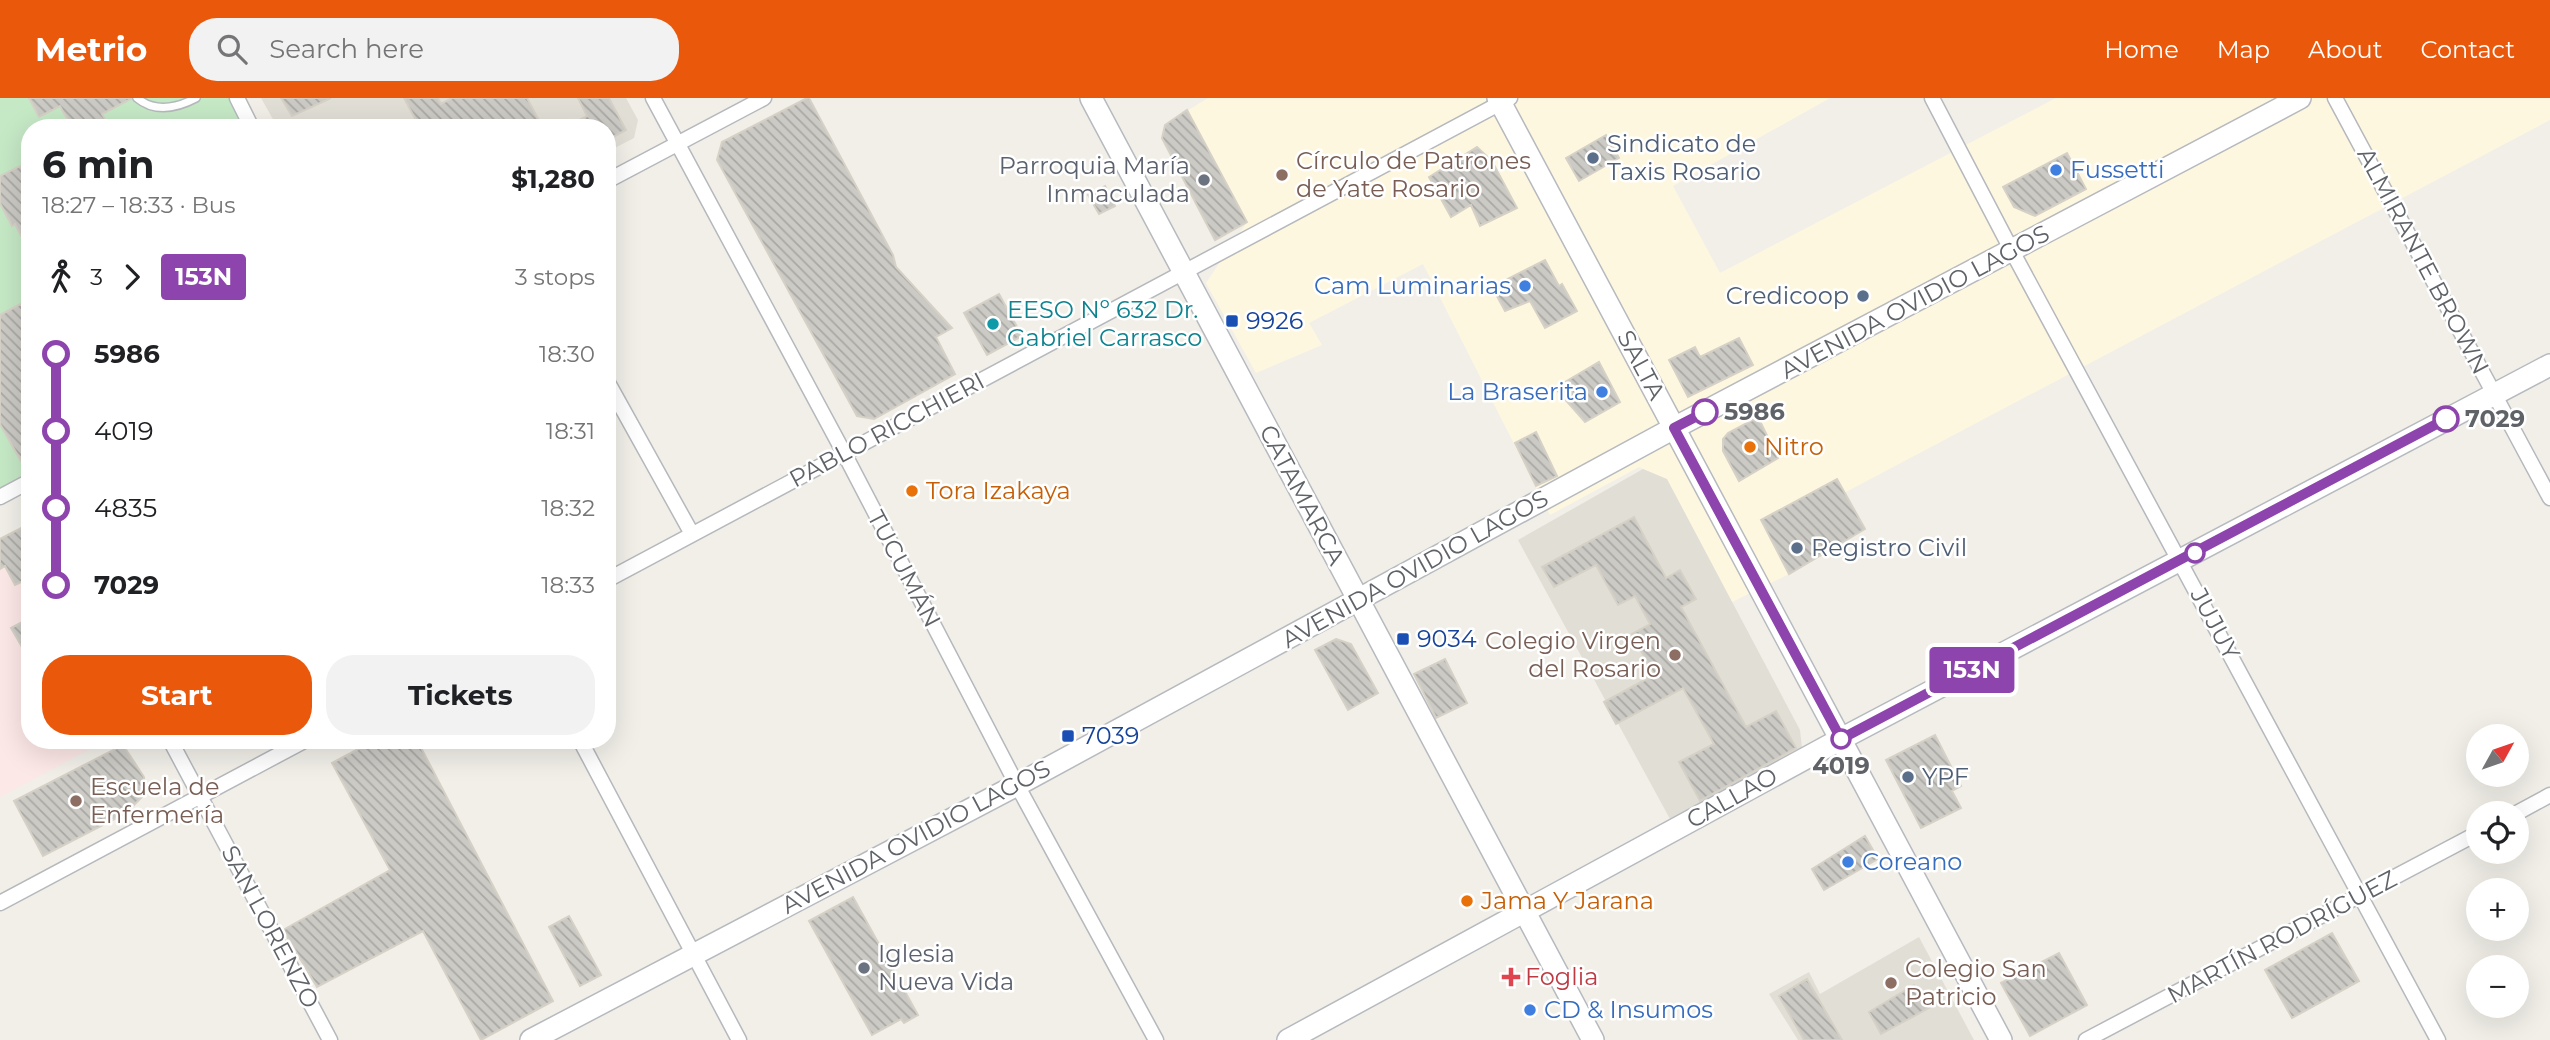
<!DOCTYPE html>
<html lang="en">
<head>
<meta charset="utf-8">
<style>
	:root { --surface:#fff; --page:#f2f2f2; --text:#202124; --muted:#757577; --accent:#ea580c }
	body { margin:0; font-family:Montserrat,sans-serif; background:var(--page); color:var(--text); height:100vh; display:flex; flex-direction:column; font-size:26px; white-space:nowrap }
	* { box-sizing:border-box; margin:0 }
	p { font-size:23px; color:var(--muted) }
	.icon { flex:none; width:38px; height:38px; fill:none; stroke:currentColor; stroke-width:2; stroke-linecap:round; stroke-linejoin:round }
	.map { position:relative; flex:1; overflow:hidden }
	.panel { position:absolute; left:21px; top:21px; width:595px; height:630px; display:flex; flex-direction:column; background:var(--surface); border-radius:28px; box-shadow:0 7px 28px #0002 }
	.panel>* { flex:none }
	.badge { padding:0 14px; border-radius:5px; font-size:24px; line-height:46px }
	.needle { width:46px; rotate:50deg }
	.controls { position:absolute; left:2466px; top:626px; display:grid; gap:14px }
	.controls a { display:grid; place-items:center; width:63px; height:63px; border-radius:50%; background:var(--surface); box-shadow:0 7px 28px #0002; font-size:35px }
	.map>.badge { position:absolute; translate:-50% -50%; box-shadow:0 0 0 4px #fff }
	.legs { display:flex; align-items:center; gap:10px; height:77px; padding:0 21px; font-size:23px }
	.legs p { margin-inline-start:auto }
	.overview { display:flex; align-items:center; justify-content:space-between; height:119px; padding:0 21px }
	h1 { font-size:38px; font-weight:700; line-height:52px }
	.action { display:flex; gap:14px; margin-top:auto; padding:14px 21px }
	.action a { flex:1; height:80px; border-radius:28px; background:var(--accent); color:#fff; font-size:28px; font-weight:700; line-height:80px; text-align:center }
	.action a+a { background:var(--page); color:var(--text) }
	ul { padding:0 21px; list-style:none }
	li { display:flex; align-items:center; gap:24px; height:77px; font-size:26px }
	li i { display:grid; place-items:center; width:10px; height:100%; margin:0 9px; background:currentColor }
	li i::after { content:''; width:18px; height:18px; margin:-9px; border:5px solid; border-radius:50%; background:var(--surface) }
	li p { margin-inline-start:auto }
	li:first-child i { background:linear-gradient(#0000 50%,currentColor 0) }
	li:last-child i { background:linear-gradient(currentColor 50%,#0000 0) }
	header { display:flex; align-items:center; gap:42px; box-sizing:border-box; height:98px; padding:0 35px; background:var(--accent); color:#fff }
	header strong { font-size:33px }
	nav { display:flex; gap:38px; margin-inline-start:auto; font-size:24px }
	.search { width:490px; height:63px; background:var(--page); display:flex; align-items:center; gap:18px; box-sizing:border-box; padding:0 24px; border-radius:28px; color:var(--muted); font-size:26px }
	.map>svg:first-child { display:block }
	.commercial { fill:#fef7e0 }
	.education { fill:#e1ded6 }
	.medical { fill:#fce8e6 }
	.green { fill:#c5e8c5 }
	.building { fill:url(#building-back-hatch); stroke:#d6d1c6; stroke-width:2 }
	.lines { fill:none; stroke-linecap:round; stroke-linejoin:round }
	.lane-casing { stroke:#b5b8bc; stroke-width:10 }
	.street-casing { stroke:#b5b8bc; stroke-width:17 }
	.secondary-casing { stroke:#b6babf; stroke-width:24 }
	.lane { stroke:#fff; stroke-width:7 }
	.street { stroke:#fff; stroke-width:14 }
	.secondary { stroke:#fff; stroke-width:21 }
	.line-1-casing { stroke:#fff; stroke-width:16 }
	.line-1 { stroke:#8e44ad; stroke-width:10 }
	.service-dot { fill:#5c6f8a; stroke:#fff; stroke-width:2.5 }
	.shop-dot { fill:#3f7fe0; stroke:#fff; stroke-width:2.5 }
	.education-dot { fill:#8d6e63; stroke:#fff; stroke-width:2.5 }
	.worship-dot { fill:#6b7280; stroke:#fff; stroke-width:2.5 }
	.transit-dot { fill:#1a4fb4; stroke:#fff; stroke-width:2.5 }
	.culture-dot { fill:#0f9aa8; stroke:#fff; stroke-width:2.5 }
	.stop-1-dot { fill:#fff; stroke:#8e44ad; stroke-width:3.5 }
	.food-dot { fill:#e8710a; stroke:#fff; stroke-width:2.5 }
	.health-dot { fill:#e0444e; stroke:#fff; stroke-width:2.5 }
	.labels { text-anchor:middle; stroke-width:5; stroke-linejoin:round; paint-order:stroke }
	.service-label { font-size:24px; fill:#4e5e75; stroke:#fff; text-anchor:start }
	.education-label { font-size:24px; fill:#785e54; stroke:#fff; text-anchor:start }
	.worship-label { font-size:24px; fill:#5b616d; stroke:#fff; text-anchor:end }
	.shop-label { font-size:24px; fill:#366cbe; stroke:#fff; text-anchor:start }
	.street-label { font-size:24px; fill:#5f6368; stroke:#fff }
	.culture-label { font-size:24px; fill:#0d838f; stroke:#fff; text-anchor:start }
	.transit-label { font-size:24px; fill:#164399; stroke:#fff; text-anchor:start }
	.stop-label { font-size:24px; font-weight:bold; fill:#5f6368; stroke:#fff; text-anchor:start }
	.food-label { font-size:24px; fill:#c56008; stroke:#fff; text-anchor:start }
	.health-label { font-size:24px; fill:#be3a42; stroke:#fff; text-anchor:start }
</style>
</head>
<body>
<header>
<strong>Metrio</strong>
<div class="search"><svg class="icon" aria-label="search" viewBox="0 0 24 24"><circle cx="10" cy="10" r="6"/><path d="M15 15l6 6"/></svg>Search here</div>
<nav><a>Home</a><a>Map</a><a>About</a><a>Contact</a></nav>
</header>
<div class="map">
<svg width="2550" height="942" viewBox="0 0 2550 942">
	<defs>
		<pattern id="building-back-hatch" width="6" height="6" patternUnits="userSpaceOnUse" patternTransform="scale(1.75)"><rect width="6" height="6" fill="#cccac5"/><path d="M-1 5l2 2M0 0l6 6M5-1l2 2" fill="none" stroke="#a9a8a4"/></pattern>
	</defs>
	<rect width="100%" height="100%" fill="#f1efe8"/>
	<path class="commercial" d="M1208,0H1830L1673,88L1720,175L2056,0H2550V22L1844,395L1836,381L1761,422L1789,476L1732,504L1666,381L1639,369L1550,417L1423,166L1309,225L1322,247L1256,275L1206,185L1247,124L1194,25L1179,18Z"/>
	<path class="education" d="M261,0H626L638,22L634,40L607,54V30H278Z
		M1643,371L1667,381L1800,632L1802,650L1670,721L1518,442Z
		M1919,839L1974,942H1798L1769,896L1809,874L1820,896Z"/>
	<path class="medical" d="M21,430L30,447V642H107L0,699V441Z"/>
	<path class="green" d="M0,0H237L252,30H30V383L0,399Z"/>
	<path class="building" d="M29,0H131V1L102,16L110,30H72L60,8L39,19Z
		M281,0H331L292,18Z
		M404,0H438L441,6L452,0H527L543,30H420Z
		M578,0H609L626,32L607,42V30H564L587,18Z
		M807,0H809L893,157L896,169L952,230L936,239L955,276L874,321L857,318L717,62L722,44Z
		M1187,12L1247,124L1215,142L1162,40L1165,27Z
		M1606,37L1619,60L1579,83L1566,60Z
		M1477,49L1492,63L1517,110L1480,128L1471,107L1451,119L1429,79Z
		M2067,55L2086,91L2035,118L2014,109L2003,89Z
		M30,63V155L15,126L12,128L0,105V78Z
		M1105,88L1115,108L1099,116L1088,97Z
		M1545,162L1559,188L1562,186L1577,213L1545,230L1530,203L1505,213L1492,189Z
		M999,196L1022,238L987,257L964,215Z
		M30,201V373L27,374L0,326V217Z
		M1739,240L1753,267L1688,299L1669,262L1695,249L1700,259Z
		M1599,264L1620,304L1585,324L1555,290Z
		M1758,319L1778,360L1739,383L1723,353V341L1728,335Z
		M1536,334L1557,378L1536,388L1515,345Z
		M1837,381L1865,431L1789,476L1761,422Z
		M1634,419L1666,480L1680,472L1696,501L1681,509L1746,629L1776,613L1796,650L1700,703L1679,664L1714,646L1683,590L1616,626L1604,604L1654,577L1632,536L1650,526L1635,498L1618,507L1596,467L1554,489L1542,469Z
		M21,430L30,447V480L15,487L5,468L0,471V441Z
		M30,520V563L11,530Z
		M1336,541L1351,546L1378,595L1348,612L1315,552Z
		M1445,561L1467,605L1436,620L1414,576Z
		M1935,637L1961,688L1952,693L1961,710L1921,730L1886,662Z
		M375,642H417L553,903L481,942L423,833L317,889L283,832L390,772L332,665Z
		M123,647L144,679L145,689L142,699L131,710L132,712L43,758L14,703Z
		M1865,738L1878,761L1824,792L1812,771Z
		M853,799L918,917L904,925L901,921L872,937L809,823Z
		M569,818L601,877L580,888L549,829Z
		M2332,835L2359,883L2292,920L2265,872Z
		M2059,855L2087,907L2030,938L2001,885Z
		M1807,881L1842,942H1804L1779,898Z
		M1914,887L1929,910L1881,936L1869,914Z"/>
	<g class="lines">
		<defs>
			<path id="lane" d="M137,0C155,15 177,10 196,0"/>
			<path id="street" d="M237,0L252,30
				M653,0L844,355L1017,687L1156,942
				M1932,0L2012,153L2438,942
				M2335,0L2550,400
				M607,83L764,0
				M607,283L692,436
				M0,399L30,383
				M607,482L1510,0
				M170,642L330,942
				M580,642L739,942
				M2515,716L2550,697
				M0,805L306,642
				M2086,942L2478,735"/>
			<path id="secondary" d="M1091,0L1593,942
				M1498,0L2001,942
				M531,942L1017,687L1674,330L2300,0
				M1288,942L1841,641L2550,267"/>
		</defs>
		<use href="#lane" class="lane-casing"/>
		<use href="#street" class="street-casing"/>
		<use href="#secondary" class="secondary-casing"/>
		<use href="#lane" class="lane"/>
		<use href="#street" class="street"/>
		<use href="#secondary" class="secondary"/>
	</g>
	<g class="lines">
		<defs>
			<path id="line-1" d="M1705,314L1674,330L1841,641L2446,321"/>
		</defs>
		<use href="#line-1" class="line-1-casing"/>
		<use href="#line-1" class="line-1"/>
	</g>
	<g class="service-dot">
		<circle cx="1593" cy="60" r="7"/>
		<circle cx="1863" cy="198" r="7"/>
		<circle cx="1797" cy="450" r="7"/>
		<circle cx="1908" cy="679" r="7"/>
	</g>
	<g class="shop-dot">
		<circle cx="2056" cy="72" r="7"/>
		<circle cx="1525" cy="188" r="7"/>
		<circle cx="1602" cy="294" r="7"/>
		<circle cx="1848" cy="764" r="7"/>
		<circle cx="1530" cy="912" r="7"/>
	</g>
	<g class="education-dot">
		<circle cx="1282" cy="77" r="7"/>
		<circle cx="1675" cy="557" r="7"/>
		<circle cx="76" cy="703" r="7"/>
		<circle cx="1891" cy="885" r="7"/>
	</g>
	<g class="worship-dot">
		<circle cx="1204" cy="82" r="7"/>
		<circle cx="864" cy="870" r="7"/>
	</g>
	<g class="transit-dot">
		<rect x="1225" y="216" width="14" height="14" rx="3.5"/>
		<rect x="1396" y="534" width="14" height="14" rx="3.5"/>
		<rect x="1061" y="631" width="14" height="14" rx="3.5"/>
	</g>
	<circle class="culture-dot" cx="993" cy="226" r="7"/>
	<g class="stop-1-dot">
		<circle cx="1705" cy="314" r="12"/>
		<circle cx="2446" cy="321" r="12"/>
		<circle cx="2195" cy="455" r="9"/>
		<circle cx="1841" cy="641" r="9"/>
	</g>
	<g class="food-dot">
		<circle cx="1750" cy="349" r="7"/>
		<circle cx="912" cy="393" r="7"/>
		<circle cx="1467" cy="803" r="7"/>
	</g>
	<path class="health-dot" d="M1507.5 868.5h7v7h7v7h-7v7h-7v-7h-7v-7h7z"/>
	<g class="labels">
		<g class="service-label">
			<text x="1607" y="54">Sindicato de<tspan x="1607" dy="28">Taxis Rosario</tspan></text>
			<text x="1849" y="206" text-anchor="end">Credicoop</text>
			<text x="1811" y="458">Registro Civil</text>
			<text x="1922" y="687">YPF</text>
		</g>
		<g class="education-label">
			<text x="1296" y="71">Círculo de Patrones<tspan x="1296" dy="28">de Yate Rosario</tspan></text>
			<text x="1661" y="551" text-anchor="end">Colegio Virgen<tspan x="1661" dy="28">del Rosario</tspan></text>
			<text x="90" y="697">Escuela de<tspan x="90" dy="28">Enfermería</tspan></text>
			<text x="1905" y="879">Colegio San<tspan x="1905" dy="28">Patricio</tspan></text>
		</g>
		<g class="worship-label">
			<text x="1190" y="76">Parroquia María<tspan x="1190" dy="28">Inmaculada</tspan></text>
			<text x="878" y="864" text-anchor="start">Iglesia<tspan x="878" dy="28">Nueva Vida</tspan></text>
		</g>
		<g class="shop-label">
			<text x="2070" y="80">Fussetti</text>
			<text x="1511" y="196" text-anchor="end">Cam Luminarias</text>
			<text x="1588" y="302" text-anchor="end">La Braserita</text>
			<text x="1862" y="772">Coreano</text>
			<text x="1544" y="920">CD &amp; Insumos</text>
		</g>
		<g class="street-label">
			<text transform="translate(2423 163) rotate(62)" y="8">ALMIRANTE BROWN</text>
			<text transform="translate(1915 204) rotate(-28)" y="8">AVENIDA OVIDIO LAGOS</text>
			<text transform="translate(1641 267) rotate(62)" y="8">SALTA</text>
			<text transform="translate(887 332) rotate(-28)" y="8">PABLO RICCHIERI</text>
			<text transform="translate(1302 397) rotate(62)" y="8">CATAMARCA</text>
			<text transform="translate(904 471) rotate(62)" y="8">TUCUMÁN</text>
			<text transform="translate(1415 471) rotate(-29)" y="8">AVENIDA OVIDIO LAGOS</text>
			<text transform="translate(2215 526) rotate(62)" y="8">JUJUY</text>
			<text transform="translate(1732 700) rotate(-29)" y="8">CALLAO</text>
			<text transform="translate(916 739) rotate(-28)" y="8">AVENIDA OVIDIO LAGOS</text>
			<text transform="translate(270 829) rotate(62)" y="8">SAN LORENZO</text>
			<text transform="translate(2282 839) rotate(-28)" y="8">MARTÍN RODRÍGUEZ</text>
		</g>
		<g class="culture-label">
			<text x="1007" y="220">EESO Nº 632 Dr.<tspan x="1007" dy="28">Gabriel Carrasco</tspan></text>
		</g>
		<g class="transit-label">
			<text x="1246" y="231">9926</text>
			<text x="1417" y="549">9034</text>
			<text x="1082" y="646">7039</text>
		</g>
		<g class="stop-label">
			<text x="1724" y="322">5986</text>
			<text x="2465" y="329">7029</text>
			<text x="1841" y="676" text-anchor="middle">4019</text>
		</g>
		<g class="food-label">
			<text x="1764" y="357">Nitro</text>
			<text x="926" y="401">Tora Izakaya</text>
			<text x="1481" y="811">Jama Y Jarana</text>
		</g>
		<g class="health-label">
			<text x="1525" y="887">Foglia</text>
		</g>
	</g>
</svg>
<div class="controls">
<a><svg class="needle" viewBox="-14 -14 28 28"><path d="M0-13l5 13h-10z" fill="#e53935"/><path d="M0 13l5-13h-10z" fill="#757577"/></svg></a>
<a><svg class="icon" aria-label="locate" viewBox="0 0 24 24"><circle cx="12" cy="12" r="6"/><path d="M12 2v4M12 18v4M2 12h4M18 12h4"/></svg></a>
<a>+</a>
<a>−</a>
</div>
<b class="badge" style="left:1972px;top:572px;background:#8e44ad;color:#fff">153N</b>
<section class="panel">
<div class="overview"><div><h1>6 min</h1><p>18:27 – 18:33 · Bus</p></div><b>$1,280</b></div>
<div class="legs"><svg class="icon" aria-label="walk" viewBox="0 0 24 24"><circle cx="13" cy="4" r="2"/><path d="M13 8l-2 6 4 7M11 14l-3 7M7 12l3-4h3l4 4"/></svg>3<svg class="icon" aria-label="forward" viewBox="0 0 24 24"><path d="M9 5l7 7-7 7"/></svg><b class="badge" style="background:#8e44ad;color:#fff">153N</b><p>3 stops</p></div>
<ul>
<li><i style="color:#8e44ad"></i><b>5986</b><p>18:30</p></li>
<li><i style="color:#8e44ad"></i><span>4019</span><p>18:31</p></li>
<li><i style="color:#8e44ad"></i><span>4835</span><p>18:32</p></li>
<li><i style="color:#8e44ad"></i><b>7029</b><p>18:33</p></li>
</ul>
<div class="action"><a>Start</a><a>Tickets</a></div>
</section>
</div>
</body>
</html>
